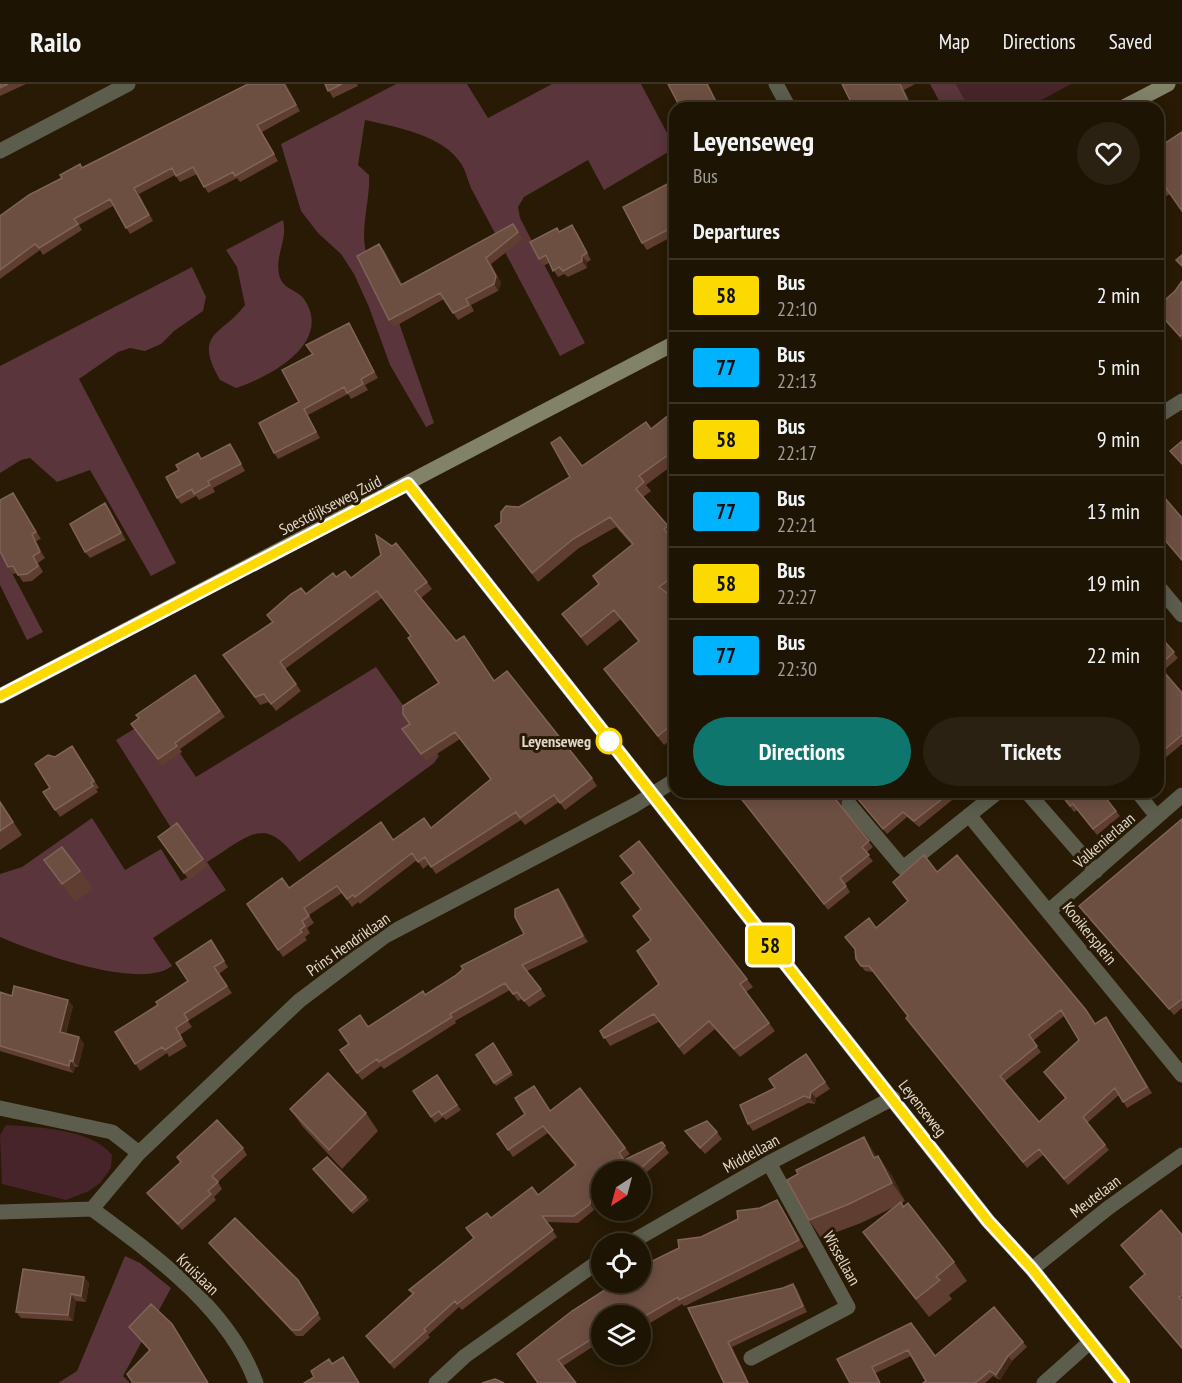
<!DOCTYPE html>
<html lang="en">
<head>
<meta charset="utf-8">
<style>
	:root { --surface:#1e1403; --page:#2b2112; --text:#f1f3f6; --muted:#a19e9a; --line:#3c3325; --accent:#0f766e }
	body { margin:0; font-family:"PT Sans Narrow",sans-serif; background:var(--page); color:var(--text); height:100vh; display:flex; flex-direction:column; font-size:22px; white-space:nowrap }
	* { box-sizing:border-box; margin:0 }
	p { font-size:20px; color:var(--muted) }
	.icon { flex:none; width:33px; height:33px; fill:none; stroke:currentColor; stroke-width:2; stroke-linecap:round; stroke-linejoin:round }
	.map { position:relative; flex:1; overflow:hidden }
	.sheet { position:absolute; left:669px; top:18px; width:495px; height:696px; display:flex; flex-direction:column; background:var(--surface); border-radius:18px; box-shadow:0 3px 15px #0003,0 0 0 2px var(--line) }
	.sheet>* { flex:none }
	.badge { padding:0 12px; border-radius:4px; font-size:21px; line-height:39px }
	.needle { width:39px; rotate:216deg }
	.tools { position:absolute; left:591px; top:1077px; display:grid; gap:12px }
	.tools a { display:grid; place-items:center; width:60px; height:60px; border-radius:50%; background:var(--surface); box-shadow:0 3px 15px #0003,0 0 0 2px var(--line); font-size:30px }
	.map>.badge { position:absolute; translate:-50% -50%; box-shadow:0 0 0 3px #fff }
	h2 { padding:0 24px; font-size:22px; line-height:54px }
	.round { display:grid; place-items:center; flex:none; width:63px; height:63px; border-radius:32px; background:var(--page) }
	.headline { display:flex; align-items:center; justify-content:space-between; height:102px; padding:0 24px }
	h1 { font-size:28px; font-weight:800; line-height:45px }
	.cta { display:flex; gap:12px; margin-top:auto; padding:12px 24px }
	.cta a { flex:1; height:69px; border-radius:36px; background:var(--accent); color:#fff; font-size:24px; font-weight:800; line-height:69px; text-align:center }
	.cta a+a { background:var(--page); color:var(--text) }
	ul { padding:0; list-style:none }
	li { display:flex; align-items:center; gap:18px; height:72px; padding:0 24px; border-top:2px solid var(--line) }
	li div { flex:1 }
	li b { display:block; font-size:22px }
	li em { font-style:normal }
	li .badge { min-width:66px; font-weight:700; text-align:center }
	header { display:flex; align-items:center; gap:36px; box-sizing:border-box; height:84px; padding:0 30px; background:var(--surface); border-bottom:2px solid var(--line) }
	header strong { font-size:28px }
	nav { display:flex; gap:33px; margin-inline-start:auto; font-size:21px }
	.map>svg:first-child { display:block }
	.green { fill:#47242a }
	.forest { fill:#5a353b }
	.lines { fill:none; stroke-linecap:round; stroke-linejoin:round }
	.lane { stroke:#5d5d4e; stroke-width:14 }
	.street { stroke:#5d5d4e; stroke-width:15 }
	.secondary { stroke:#828269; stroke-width:15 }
	.wall { fill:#5f3e31; fill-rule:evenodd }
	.shaded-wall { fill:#432918 }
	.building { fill:#6d4f42; stroke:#7f6457; stroke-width:1.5; fill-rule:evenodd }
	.line-casing { stroke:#fff; stroke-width:14 }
	.line { stroke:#fcd900; stroke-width:9 }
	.stop-dot { fill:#fff; stroke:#fcd900; stroke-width:3 }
	.labels { text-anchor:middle; stroke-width:6; stroke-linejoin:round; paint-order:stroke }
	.street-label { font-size:16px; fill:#e1d7ca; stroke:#281a04 }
	.stop-label { font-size:16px; font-weight:bold; fill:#e1d7ca; stroke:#281a04; text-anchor:end }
</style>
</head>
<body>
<header>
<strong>Railo</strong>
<nav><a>Map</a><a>Directions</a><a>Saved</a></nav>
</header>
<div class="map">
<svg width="1182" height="1299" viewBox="0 0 1182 1299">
	<rect width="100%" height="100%" fill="#281a04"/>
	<path class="green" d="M956,0H1071L1027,24H969Z
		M6,1041C38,1043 92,1045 112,1071L111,1084L100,1099L89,1107L66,1116L2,1100L0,1051Z"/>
	<path class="forest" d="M396,0H467L488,34L552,0H641L675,64L604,106L588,76L524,113L518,123L520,134L585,259L560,272L471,104C468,97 466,88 462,81C444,51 396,43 365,36L358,81L369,91C371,117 357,151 369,176C372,181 378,186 382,190L434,339L426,343L390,281L369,223L354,190L341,170L318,149L301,127L281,60Z
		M930,0H956L969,24H943Z
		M283,136C288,156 275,171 279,190C282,206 297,205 304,215C334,259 269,293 236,304L220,296C192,248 223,251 245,221L237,183L226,166Z
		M192,183L206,213L203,227L174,247L161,260L145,267L130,264L118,268L79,295L176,479L151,492L90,386L57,398L30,374L21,376L0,389V282Z
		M0,466L43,548L27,556L0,501Z
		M376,583L439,672L434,679L299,778C265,728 248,753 207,778L226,806L153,854L172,882C140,907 35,868 0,853V790L22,783L92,734L125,786L161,765L181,797L195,789L178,755L116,656L155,632L196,693Z
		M125,1172L140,1179L171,1204L123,1292L130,1299H58L77,1287Z"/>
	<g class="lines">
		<path class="lane" d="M1137,708L1157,733"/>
		<path class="street" d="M776,0L789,24
			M0,67L128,0
			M1158,332L1182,317
			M1158,502L1182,531
			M1027,708L1096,787
			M849,720L903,784L998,708
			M969,731L1182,991
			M1049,827L1182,711
			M0,1024L112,1048L139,1069L92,1125L0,1128
			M139,1069L299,917L385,852L635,721L675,696
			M92,1125C154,1171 229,1224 256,1299
			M628,1160L769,1079L893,1014
			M1032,1185L1108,1124L1182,1071
			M751,1274L848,1223L769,1079
			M436,1299L465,1272L602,1175
			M1044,1299L1090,1258"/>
		<path class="secondary" d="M1122,24L1168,0
			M408,400L988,1137L1032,1185L1123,1299
			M0,612L675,259"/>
	</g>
	<path class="wall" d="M0,0H26L0,12Z
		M248,0H286L300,27L262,48L278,77L240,98L237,94L208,109L197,90L180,98L175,91L139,110L153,137L130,150L113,122L79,141L82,146L43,171L40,166L0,195V132L82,83Z
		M325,0H357L358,2L333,14Z
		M668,0H708L720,24H681Z
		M842,0H915L904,6L913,24H854Z
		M1158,64L1170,110L1158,117Z
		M675,96V151L647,166L642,159Z
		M513,140L523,155L491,180L501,199L498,207L471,221L474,227L458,236L444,215L394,243L389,236L384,166L402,200Z
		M559,147L577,148L591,176L587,178V184L568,193L564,190L558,193L549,179L543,182L539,175Z
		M1182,197V256L1158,229V222L1175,207Z
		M353,246L378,294L365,301L368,306L351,315L348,310L308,331L320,354L278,375L274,369L299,318L312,270L306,261Z
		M675,326V381L674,380L646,401L651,407L643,413L668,442L674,452L671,454L675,459V505L669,510L675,515V652L664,661L604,585L639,558L621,535L587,562L562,530L599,500L593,492L632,461L616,443L579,464L538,498L495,442L519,423L570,393L582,382L651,345Z
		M235,367L245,387L213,404L215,408L199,416L196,412L181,420L177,414L201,375Z
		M13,409L41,455L36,457L45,474L38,479L43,488L32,497L23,498L17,489L13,490L8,483Z
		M110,426L126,456L90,474L85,468Z
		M336,493L427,498L432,505L421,514L456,557L592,694L597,702L565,726L559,718L525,741L521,736L436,790L429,780L423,785L417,776L360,820L358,818L352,823L342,809L309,831L314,839L307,844L310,849L305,853L307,856L283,873L247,820L289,804L393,756L431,744L491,696L460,655L426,677L407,652L410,640L439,599L411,552L382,514L285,585L301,607L276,627L269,618L260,621L223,571L273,539L306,510Z
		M1158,550L1178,574L1163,587L1182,609V660L1158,680Z
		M195,591L225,633L180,665L182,668L162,682L131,640Z
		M72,662L99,704L96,705L98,708L60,733L43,708L50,704L55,673Z
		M735,708L827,709L829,708H962L919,743L907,733L887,750L856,713L848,710L843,712L840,722L873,763L866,769L873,777L845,800L850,808L828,826Z
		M1059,708H1104L1103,710L1120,732L1097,751L1077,726L1074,728Z
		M0,718L22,751L0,766Z
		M1182,735V924L1174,931L1083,828L1079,822Z
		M177,739L208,782L189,796L158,753Z
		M620,772L747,895L753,903L746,908L775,947L740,973L715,945L684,971L659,938L610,962L600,947L659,900L651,856L633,832L641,825L621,799L633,790Z
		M44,776L80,787L93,805L75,818Z
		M937,788L1096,940L1110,939L1152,1009L1127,1024L1119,1011L1087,1039L1109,1066L1068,1101L1043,1071L1027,1084L910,940L906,934L908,932L873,888L865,887L856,875L876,844L908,818L893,798ZM1064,932L1079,956L1044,988L1065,1014L1039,1038L1005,997L1041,968L1033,957Z
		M558,805L563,811L588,858L527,887L546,912L529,923L522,915L518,917L510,906L455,937L456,939L384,985L381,982L362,996L340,966L368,943L425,911L524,850Z
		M211,856L228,883L219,890L232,909L188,937L192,943L180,951L187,962L169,973L167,969L140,987L115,948L158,921L188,897Z
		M0,908L12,912L73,922L66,949L79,953L84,960L78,983H75L73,989L0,967Z
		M493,959L513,991L496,1002L476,971Z
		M806,970L830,1005L816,1014L815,1020L808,1019L753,1047L748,1040L775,1004Z
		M437,991L461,1026L446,1036L443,1033L435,1039L413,1007Z
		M580,1004L630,1070L623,1075L624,1076L662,1058L669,1069L640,1094V1088H602V1100L601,1099L594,1126L578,1139L547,1138L557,1153L462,1226L459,1223L428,1251L430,1253L394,1285L366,1252L412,1210L409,1206L474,1155L491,1134L538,1111L575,1082L548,1049L513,1073L497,1050L550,1027Z
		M290,1025L366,1029L378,1047L342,1085L303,1043Z
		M685,1047L717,1048L722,1055L705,1070Z
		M243,1064L247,1071L218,1098L222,1105L214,1113L216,1116L182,1146L152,1115L147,1109L181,1079L177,1073Z
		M313,1085L366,1113L369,1116L353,1130Z
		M891,1090L905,1117L902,1119L904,1122L954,1178L967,1197L949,1211L952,1215L929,1233L876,1166L863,1148L896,1122L861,1139L821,1154L809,1136Z
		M777,1116L804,1163L687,1221L684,1222L682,1220L640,1245V1232L563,1282L517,1270L701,1153L760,1124Z
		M1182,1151V1265L1130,1203L1145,1190L1121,1161Z
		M209,1159L302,1201L321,1235L303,1252H296L213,1164Z
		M84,1193L89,1199L86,1218L76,1217L73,1237L21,1234L16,1228Z
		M793,1200L797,1205L807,1228L732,1263L749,1299H724L688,1224L783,1204Z
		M911,1239L935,1272L1023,1258L1027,1263L1012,1277L1000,1296L993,1292L985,1299H923L926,1297L911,1272L876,1289L850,1299Z
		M129,1243L208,1299L149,1266Z
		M610,1270H634L636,1274L617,1281Z"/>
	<path class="shaded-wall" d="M284,0H286L300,27L296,21Z
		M707,0H708L720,24H719Z
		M900,0L904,6L913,24H911Z
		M134,104L139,110L153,137L149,131Z
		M572,141L577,148L591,176L587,169Z
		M379,160L384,166L406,207L401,201Z
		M582,172L587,178V184L582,177Z
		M486,174L501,199L498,207L494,200Z
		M349,239L353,246L378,294L374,288Z
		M304,325L308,331L320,354L316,348Z
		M230,360L235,367L245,387L241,380Z
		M105,419L110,426L126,456L121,449Z
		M32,450L36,457L45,474L40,468Z
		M839,708H840L843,712L840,722L836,716Z
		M558,805L563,811L588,858L583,852Z
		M68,916L73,922L64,954L60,948Z
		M79,953L84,960L78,983L73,977Z
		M70,976L75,983L73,989L69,982Z
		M811,1008L816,1014L815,1020L810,1014Z
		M864,1053L876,1071L886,1092L874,1074Z
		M878,1072L891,1090L905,1117L892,1099Z
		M596,1093L601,1099L594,1126L590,1120Z
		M777,1116L782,1123L804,1163L799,1156Z
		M84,1193L89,1199L86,1218L81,1212Z
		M793,1200L797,1205L807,1228L803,1222Z
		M71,1210L76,1217L73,1237L68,1231Z
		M728,1258L732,1263L749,1299H748Z
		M1008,1272L1012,1277L1000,1296L996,1291Z"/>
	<path class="building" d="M0,0H8L0,4Z
		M248,0H284L296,21L257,41L274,70L235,92L233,88L204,103L193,83L176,92L172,84L134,104L149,131L126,144L110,115L74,135L78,140L39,164L35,160L0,186V132L29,111L62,94L60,91L80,80L82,84L92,79Z
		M325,0H342L328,7Z
		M668,0H707L719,24H694L691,18L680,23Z
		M842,0H900L911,24H854Z
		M1182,48V127L1166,104L1158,109V64Z
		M675,96V142L642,159L623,123Z
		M513,140L518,148L486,174L496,192L494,200L466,215L469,221L453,229L440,209L389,236L357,172L379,160L401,201Z
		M572,141L587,169L582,172V177L563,187L559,183L553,187L546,171L539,175L530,158L557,144L559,148Z
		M1182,171V182L1176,176Z
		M1182,197V250L1180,252L1158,228V222L1175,207Z
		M349,239L374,288L361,295L363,300L347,309L344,303L304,325L316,348L274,369L259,339L299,318L282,286L313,270L306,261Z
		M675,326V380L668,371L639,392L644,398L636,405L668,442L664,445L675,459V491L659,503L675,515V617L672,619L675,623V638L658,652L604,585L639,557L614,526L581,553L562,530L599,500L593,492L633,460L610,433L573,455L532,489L495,442L501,438V428L506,422L519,423L570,393L551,359L560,353L582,382L646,338L651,345Z
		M1182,357V380L1170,367Z
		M230,360L241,380L208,397L210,401L194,410L192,405L177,414L166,393L179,386L176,381L198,369L201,375Z
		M1158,406L1182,434V476L1158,448Z
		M13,409L36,448L32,450L40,468L33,472L38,482L27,490L18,491L13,482L8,483L0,467V416Z
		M105,419L121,449L85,468L70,440Z
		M376,451L392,462L396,459L427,498L415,507L456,557L464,552L494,597L507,587L592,694L560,719L554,711L520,734L516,728L431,783L425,773L418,778L412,769L355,813L353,811L347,815L337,802L304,824L309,832L302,837L305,842L300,846L302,848L278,866L247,820L282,794L289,804L381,738L393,756L424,734L431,744L491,695L455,648L421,670L402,645L410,640L403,630V622L439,599L408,554L411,552L377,507L280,578L296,600L271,620L264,610L255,613L223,571L273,538L267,531L291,510L301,504L306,510L333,489L336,493L345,487L351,494L381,471Z
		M1158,550L1174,568L1159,582L1182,609V651L1158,671Z
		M195,591L220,627L175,659L177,662L158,675L131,640L139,634L136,631Z
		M72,662L94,697L91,699L93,702L55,726L43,708L50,704L35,680L48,671L55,673Z
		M736,708H826L827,709L829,708H839L836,716L869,757L862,763L869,771L840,794L846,802L824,820Z
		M852,708H951L914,737L903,728L883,745Z
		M1059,708H1101L1116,727L1093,745L1073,720L1070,722Z
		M0,718L13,738L0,747Z
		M1182,735V915L1169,925L1079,822Z
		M177,739L203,775L184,789L158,753Z
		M639,757L747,895L740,900L769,939L734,965L709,937L679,963L654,930L604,954L600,947L659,900L637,867L651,856L633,832L641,825L621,799L634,789L620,772Z
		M62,763L80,787L62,800L44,776Z
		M924,771L937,788L957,771L1086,926L1095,940L1106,933L1147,1003L1123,1018L1115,1004L1083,1033L1105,1061L1064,1095L1039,1065L1023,1078L906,934L908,932L869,882H861L856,875L855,865L845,853L869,834L876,844L908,817L893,798ZM1061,926L1079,956L1044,988L1066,1014L1039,1038L1000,992L1037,962L1029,951Z
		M558,805L583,852L522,881L541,905L524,917L517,908L513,910L505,899L450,930L452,933L379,978L377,975L357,989L340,966L349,960L339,946L360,931L368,943L423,907L425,911L455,892L463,885L461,882L524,850L515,833V825Z
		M211,856L224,877L214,883L227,902L184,930L188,936L176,944L182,955L165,966L162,963L135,980L115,948L158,921L156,918L188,897L176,879Z
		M14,902L68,916L60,948L79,953L73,977L70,976L69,982L0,962V908L12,912Z
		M493,959L511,988L494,999L476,971Z
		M806,970L825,998L811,1008L810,1014L804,1012L748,1040L740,1021L775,1004L769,995Z
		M328,989L366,1029L329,1066L290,1025Z
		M437,991L457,1021L442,1031L439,1027L431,1033L413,1007Z
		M534,1002L550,1027L580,1004L625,1064L619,1069L624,1076L662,1058L665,1062L637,1088H602V1098L596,1093L590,1120L574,1132H542L553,1146L457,1220L455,1217L424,1245L426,1247L390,1279L366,1252L414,1209L409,1206L474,1154L466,1144L487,1129L491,1134L532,1103L538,1111L576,1081L543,1042L508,1066L497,1050L525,1030L515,1014Z
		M217,1036L243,1064L212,1092L218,1098L208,1107L211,1110L178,1140L147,1109L181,1078L177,1073Z
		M707,1037L717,1048L700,1064L685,1047Z
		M864,1053L874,1074L878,1072L892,1099L849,1120L809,1136L787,1096L798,1090L796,1086Z
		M327,1073L366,1113L351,1127L313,1085Z
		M777,1116L799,1156L679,1216L678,1213L640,1235V1232H602V1257L598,1251L558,1276L576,1299H538L517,1270L572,1227L617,1198H640V1183L679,1164L678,1156L701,1153L738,1135L737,1127L760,1124Z
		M901,1118L903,1123L908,1119L954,1178L936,1193L940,1196L916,1215L863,1148Z
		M1161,1126L1182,1151V1211L1179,1213L1182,1217V1264L1130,1203L1145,1190L1121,1161Z
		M235,1134L298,1196L318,1229L300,1246H292L209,1159Z
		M23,1185L84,1193L81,1212L71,1210L68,1231L16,1228Z
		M793,1200L803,1222L728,1258L748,1299H724L688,1224L783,1204Z
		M151,1220L172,1240L208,1299H133L127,1290L150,1266L129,1243Z
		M994,1223L1023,1258L1008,1272L996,1291L990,1287L975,1299H923L926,1297L908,1266L872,1283L880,1299H850L837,1275L911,1239L935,1272Z
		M610,1270H624L613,1275Z
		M343,1273L359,1299H304L314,1293L311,1287L329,1275L332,1280Z
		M495,1295L504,1299H482Z"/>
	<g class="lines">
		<defs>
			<path id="line" d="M0,612L408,400L988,1137L1032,1185L1123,1299"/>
		</defs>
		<use href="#line" class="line-casing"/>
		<use href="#line" class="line"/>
	</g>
	<circle class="stop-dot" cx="609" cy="657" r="12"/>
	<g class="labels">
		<g class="street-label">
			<text transform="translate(330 421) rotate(-27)" y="6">Soestdijkseweg Zuid</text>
			<text transform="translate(1104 756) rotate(-41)" y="6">Valkenierlaan</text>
			<text transform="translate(1090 849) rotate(51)" y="6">Kooikersplein</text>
			<text transform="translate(348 860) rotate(-35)" y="6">Prins Hendriklaan</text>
			<text transform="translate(923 1024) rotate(52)" y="6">Leyenseweg</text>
			<text transform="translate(751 1069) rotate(-29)" y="6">Middellaan</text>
			<text transform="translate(1095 1112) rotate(-37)" y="6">Meutelaan</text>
			<text transform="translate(842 1174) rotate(61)" y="6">Wissellaan</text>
			<text transform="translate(198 1190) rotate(44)" y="6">Kruislaan</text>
		</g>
		<g class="stop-label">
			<text x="591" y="663">Leyenseweg</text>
		</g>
	</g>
</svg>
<div class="tools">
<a><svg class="needle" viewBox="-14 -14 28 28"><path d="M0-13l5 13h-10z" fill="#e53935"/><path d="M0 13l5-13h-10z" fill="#a19e9a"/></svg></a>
<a><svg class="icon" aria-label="locate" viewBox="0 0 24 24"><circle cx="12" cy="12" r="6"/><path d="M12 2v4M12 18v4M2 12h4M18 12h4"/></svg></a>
<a><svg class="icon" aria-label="layers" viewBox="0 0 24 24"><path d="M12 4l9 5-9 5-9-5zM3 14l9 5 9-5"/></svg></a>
</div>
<b class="badge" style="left:770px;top:861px;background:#fcd900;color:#111">58</b>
<section class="sheet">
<div class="headline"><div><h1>Leyenseweg</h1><p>Bus</p></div><a class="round"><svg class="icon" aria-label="heart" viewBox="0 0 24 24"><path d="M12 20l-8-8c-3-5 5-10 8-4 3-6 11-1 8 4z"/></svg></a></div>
<h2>Departures</h2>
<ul>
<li><span class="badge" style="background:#fcd900;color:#111">58</span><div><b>Bus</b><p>22:10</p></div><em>2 min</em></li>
<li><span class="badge" style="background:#00b3ff;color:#111">77</span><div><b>Bus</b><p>22:13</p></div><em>5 min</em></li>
<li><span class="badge" style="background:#fcd900;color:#111">58</span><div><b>Bus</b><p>22:17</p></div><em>9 min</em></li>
<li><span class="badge" style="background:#00b3ff;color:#111">77</span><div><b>Bus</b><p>22:21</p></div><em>13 min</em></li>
<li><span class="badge" style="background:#fcd900;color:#111">58</span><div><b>Bus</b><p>22:27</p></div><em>19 min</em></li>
<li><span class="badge" style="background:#00b3ff;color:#111">77</span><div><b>Bus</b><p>22:30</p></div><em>22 min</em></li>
</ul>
<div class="cta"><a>Directions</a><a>Tickets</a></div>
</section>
</div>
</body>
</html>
